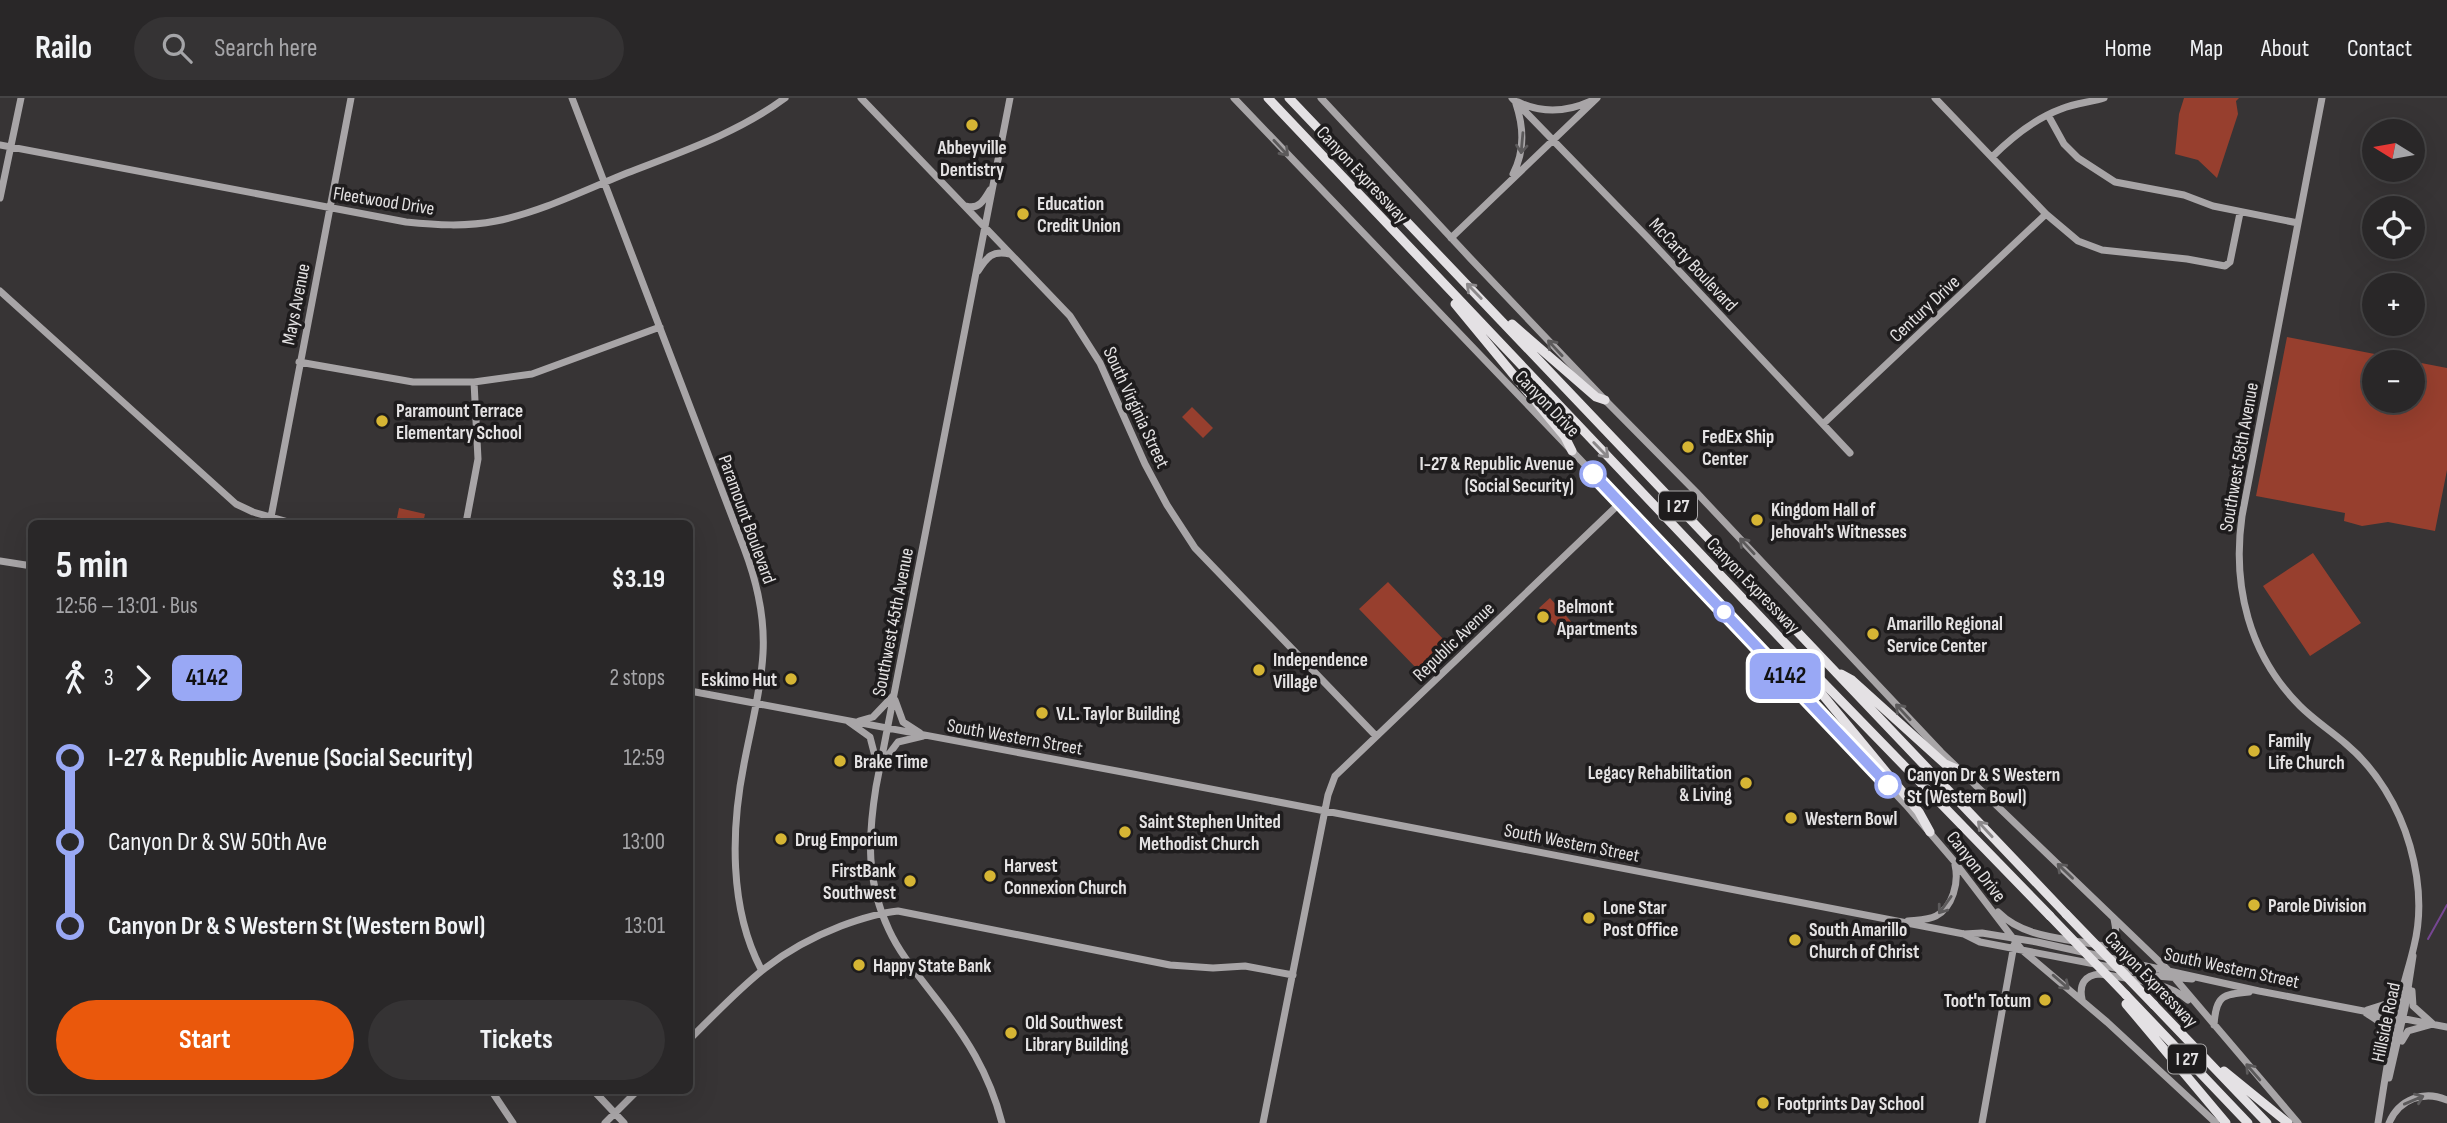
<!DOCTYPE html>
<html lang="en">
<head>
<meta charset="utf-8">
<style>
	:root { --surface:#292728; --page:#353334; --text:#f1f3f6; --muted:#a5a5a8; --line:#454445; --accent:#ea580c }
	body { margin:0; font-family:"Sofia Sans Condensed",sans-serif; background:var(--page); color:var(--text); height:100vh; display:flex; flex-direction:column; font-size:26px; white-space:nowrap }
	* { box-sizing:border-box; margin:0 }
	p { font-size:23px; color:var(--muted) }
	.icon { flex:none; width:38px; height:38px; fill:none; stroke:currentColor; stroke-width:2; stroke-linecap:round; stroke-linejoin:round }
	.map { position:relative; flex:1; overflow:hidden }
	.drawer { position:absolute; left:28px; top:422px; width:665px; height:574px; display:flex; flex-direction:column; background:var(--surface); border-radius:10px; box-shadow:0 7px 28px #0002,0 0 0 2px var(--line) }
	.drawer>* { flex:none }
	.badge { padding:0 14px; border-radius:10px; font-size:24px; line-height:46px }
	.needle { width:46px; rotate:281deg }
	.tools { position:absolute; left:2362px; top:21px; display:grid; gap:14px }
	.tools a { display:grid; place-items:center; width:63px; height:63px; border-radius:50%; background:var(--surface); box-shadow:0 7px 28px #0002,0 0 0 2px var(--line); font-size:35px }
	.map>.badge { position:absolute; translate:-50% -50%; box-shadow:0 0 0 4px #fff }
	.legs { display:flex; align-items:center; gap:10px; height:77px; padding:0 28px; font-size:23px }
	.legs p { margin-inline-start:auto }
	.overview { display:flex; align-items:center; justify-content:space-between; height:119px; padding:0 28px }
	h1 { font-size:38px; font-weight:700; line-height:52px }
	.button { display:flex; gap:14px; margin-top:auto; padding:14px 28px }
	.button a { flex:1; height:80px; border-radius:42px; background:var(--accent); color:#fff; font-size:28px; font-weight:700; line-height:80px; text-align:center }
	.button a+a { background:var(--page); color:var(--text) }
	ul { padding:0 28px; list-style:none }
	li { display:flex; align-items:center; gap:24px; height:84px; font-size:26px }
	li i { display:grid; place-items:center; width:10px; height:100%; margin:0 9px; background:currentColor }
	li i::after { content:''; width:18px; height:18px; margin:-9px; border:5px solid; border-radius:50%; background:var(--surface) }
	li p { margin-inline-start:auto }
	li:first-child i { background:linear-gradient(#0000 50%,currentColor 0) }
	li:last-child i { background:linear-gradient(currentColor 50%,#0000 0) }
	header { display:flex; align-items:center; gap:42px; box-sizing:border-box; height:98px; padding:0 35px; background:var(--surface); border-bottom:2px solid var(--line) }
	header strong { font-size:33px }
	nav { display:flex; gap:38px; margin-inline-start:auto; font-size:24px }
	.search { width:490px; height:63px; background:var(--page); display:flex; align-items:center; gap:18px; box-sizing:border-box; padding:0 24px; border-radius:38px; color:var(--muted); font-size:26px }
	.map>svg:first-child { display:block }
	.green { fill:#973f2e; fill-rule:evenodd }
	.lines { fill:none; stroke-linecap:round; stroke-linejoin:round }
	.stream { stroke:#764692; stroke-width:2 }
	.secondary { stroke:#a8a5a7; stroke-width:7 }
	.highway { stroke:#e4e1e4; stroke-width:9 }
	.highway-bridge { stroke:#e4e1e4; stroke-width:9 }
	.oneway { stroke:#5c5a5b }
	.oneway2 { stroke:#8b888a }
	.line-1-casing { stroke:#fff; stroke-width:16 }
	.line-1 { stroke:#99a8f5; stroke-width:10 }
	.poi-dot { fill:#d6b534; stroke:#1e1c1d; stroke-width:2.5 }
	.stop-1-dot { fill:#fff; stroke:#99a8f5; stroke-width:3.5 }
	.labels { text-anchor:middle; stroke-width:7; stroke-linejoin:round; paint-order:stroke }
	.shield { fill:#1e1c1d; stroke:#a9a7a8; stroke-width:2 }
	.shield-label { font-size:18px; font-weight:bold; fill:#e4e2e3 }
	.poi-label { font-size:19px; font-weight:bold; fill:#e4e2e3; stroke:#1e1c1d; text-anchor:start }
	.street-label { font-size:19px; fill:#e4e2e3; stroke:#1e1c1d }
	.stop-label { font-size:19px; font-weight:bold; fill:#e4e2e3; stroke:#1e1c1d; text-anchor:end }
</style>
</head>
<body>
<header>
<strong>Railo</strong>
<div class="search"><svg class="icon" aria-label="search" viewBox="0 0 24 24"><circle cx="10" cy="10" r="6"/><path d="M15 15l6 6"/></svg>Search here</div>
<nav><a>Home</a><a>Map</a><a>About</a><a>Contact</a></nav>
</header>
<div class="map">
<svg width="2447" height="1025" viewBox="0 0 2447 1025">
	<rect width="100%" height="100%" fill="#373435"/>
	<path class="green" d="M2184,0H2239L2236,3L2238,16L2217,80L2198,62L2175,56L2179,16Z
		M2287,239L2447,270V372L2435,433L2388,424L2362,428L2344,423L2345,415L2256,398ZM2413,264V303H2375V264Z
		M1192,309L1213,330L1203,340L1182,319Z
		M399,410L425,416L423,425H396Z
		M2313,455L2361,525L2310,558L2263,488Z
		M1388,484L1447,545L1419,573L1359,511Z
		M1550,500L1576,529L1566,539L1539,510Z"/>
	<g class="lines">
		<path class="stream" d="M2428,841L2447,807"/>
		<path class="secondary" d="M572,0L744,450C757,484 765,519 763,555C761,592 751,629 744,666C731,731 729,810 761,871
			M861,0L1070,218L1100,265L1145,366L1167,407L1195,450L1376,638
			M1234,0L1572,353L1906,707L1954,763L2022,852L2107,924L2216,1025
			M1321,0L1470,160L1605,302L1696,394L1941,654L2167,871L2298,1025
			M1512,0L1648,140L1850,355
			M1935,0L2046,116L2078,143L2102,152L2187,161L2225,168L2230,164L2240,115
			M2322,0L2242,418C2232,488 2249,557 2300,608C2314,622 2331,633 2346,646C2376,671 2399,709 2410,748C2419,780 2422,816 2414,848C2409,870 2401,892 2397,915C2389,951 2384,988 2378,1025
			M1518,4C1543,16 1567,14 1591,3
			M2048,17L2064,46L2078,60L2115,84L2184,97L2213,108L2298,125
			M0,47L406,124C436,127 466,129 496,123C541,114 585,92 627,75C681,54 738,35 785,0
			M1992,59C2012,39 2034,21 2061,11C2075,5 2092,4 2104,0
			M1513,76C1525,53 1524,30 1516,6
			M0,100L21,0
			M966,108C979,112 984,102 990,92
			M1451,140L1597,0
			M978,173C987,159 992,152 1010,156
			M0,193L236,406L253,414L292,425
			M299,264L413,284H474L532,276L660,229
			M1823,326L2046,116
			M271,419L351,0
			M466,425L478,361L474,284
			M0,463L32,468
			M690,593L1133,676L1964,836L1982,835L2037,844L2259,893L2447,929
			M895,602L903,624L920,635
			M859,623L873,619L893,598
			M849,624L870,639L878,670
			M883,664L898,644L923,638
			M1998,814C2025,841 2066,840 2103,848C2118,844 2117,835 2114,821
			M1908,823C1917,822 1929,822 1936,818C1953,809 1959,784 1955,767
			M1964,836L1980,844L2157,878L2192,881
			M2082,901C2079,887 2084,877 2100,876C2128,881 2166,883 2188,902
			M2367,912L2389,905L2400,892
			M2366,915C2377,922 2388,927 2388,942
			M2214,927C2216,898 2222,896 2249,894
			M690,941C741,890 771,855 841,828C860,821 878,815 898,813L1170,867L1213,870L1245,868L1293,877
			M2402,943L2408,933L2433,926L2413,908L2412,893
			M2389,980L2405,910L2413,858
			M491,992L513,1025
			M593,992L624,1025
			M605,1025L638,992
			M1002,1025C989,974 966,939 934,898C918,877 900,856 889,832C866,784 868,739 876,689L1010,0
			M1263,1025L1328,697L1335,678L1620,405
			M1982,1025L2014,847
			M2389,1025C2399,1001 2424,992 2447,1002"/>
		<path class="highway" d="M1268,0L1782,542L2050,818
			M1289,0L2066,816
			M1455,206L1565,339L1572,353
			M1512,226L1596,299L1605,302
			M1794,562L1919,714L1930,734
			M1841,576L1852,582L1945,666L1959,672
			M2126,897L2248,1025
			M2126,906L2226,1025
			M2154,907L2267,1025
			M2224,973L2288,1025"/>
		<path class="highway-bridge" d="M2066,816L2154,907
			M2050,818L2126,897"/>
	</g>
	<defs><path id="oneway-shaft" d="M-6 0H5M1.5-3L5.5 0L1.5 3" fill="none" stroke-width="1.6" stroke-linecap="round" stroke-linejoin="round" transform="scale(1.75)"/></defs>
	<g class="oneway">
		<use href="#oneway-shaft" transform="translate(1522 45) rotate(95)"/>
		<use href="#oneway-shaft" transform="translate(1281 50) rotate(47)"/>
		<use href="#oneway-shaft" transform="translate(1555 250) rotate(-133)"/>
		<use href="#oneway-shaft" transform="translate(1747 448) rotate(-133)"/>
		<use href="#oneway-shaft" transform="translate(1903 614) rotate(-133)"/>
		<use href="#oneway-shaft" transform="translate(2065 773) rotate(-136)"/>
		<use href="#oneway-shaft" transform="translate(1945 807) rotate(126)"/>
		<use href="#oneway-shaft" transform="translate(2061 884) rotate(41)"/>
		<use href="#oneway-shaft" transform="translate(2253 974) rotate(-131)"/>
		<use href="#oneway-shaft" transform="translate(2414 1002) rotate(-23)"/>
	</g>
	<g class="oneway2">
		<use href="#oneway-shaft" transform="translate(1474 193) rotate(-134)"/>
		<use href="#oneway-shaft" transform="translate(1601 352) rotate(46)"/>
		<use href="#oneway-shaft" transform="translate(1985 731) rotate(-133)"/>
	</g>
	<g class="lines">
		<defs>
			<path id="line-1" d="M1593,376L1888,687"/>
		</defs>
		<use href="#line-1" class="line-1-casing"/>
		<use href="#line-1" class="line-1"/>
	</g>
	<g class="poi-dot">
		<circle cx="972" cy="27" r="7"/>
		<circle cx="1023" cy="116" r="7"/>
		<circle cx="382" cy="323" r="7"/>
		<circle cx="1688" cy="349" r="7"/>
		<circle cx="1757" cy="422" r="7"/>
		<circle cx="1543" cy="519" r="7"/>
		<circle cx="1873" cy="536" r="7"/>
		<circle cx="1259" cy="572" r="7"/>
		<circle cx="791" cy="581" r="7"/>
		<circle cx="1042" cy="615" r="7"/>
		<circle cx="2254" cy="653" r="7"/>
		<circle cx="840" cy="663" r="7"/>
		<circle cx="1746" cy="685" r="7"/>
		<circle cx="1791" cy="720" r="7"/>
		<circle cx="1125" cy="734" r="7"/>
		<circle cx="781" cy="741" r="7"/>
		<circle cx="990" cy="778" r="7"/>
		<circle cx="910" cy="783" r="7"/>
		<circle cx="2254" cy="807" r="7"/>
		<circle cx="1589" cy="820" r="7"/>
		<circle cx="1795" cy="842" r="7"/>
		<circle cx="859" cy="867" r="7"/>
		<circle cx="2045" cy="902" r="7"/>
		<circle cx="1011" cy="935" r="7"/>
		<circle cx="1763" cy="1005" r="7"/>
	</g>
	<g class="stop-1-dot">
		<circle cx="1593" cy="376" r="12"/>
		<circle cx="1724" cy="514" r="9"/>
		<circle cx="1888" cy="687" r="12"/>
	</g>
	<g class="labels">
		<g class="shield">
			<rect x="1659" y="393.5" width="38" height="29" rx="5"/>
			<rect x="2168" y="946.5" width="38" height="29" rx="5"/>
		</g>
		<g class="shield-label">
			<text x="1678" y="414">I 27</text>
			<text x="2187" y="967">I 27</text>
		</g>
		<g class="poi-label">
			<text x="972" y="56" text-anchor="middle">Abbeyville<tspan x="972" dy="22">Dentistry</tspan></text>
			<text x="1037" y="112">Education<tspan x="1037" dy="22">Credit Union</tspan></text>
			<text x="396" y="319">Paramount Terrace<tspan x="396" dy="22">Elementary School</tspan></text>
			<text x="1702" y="345">FedEx Ship<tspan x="1702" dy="22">Center</tspan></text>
			<text x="1771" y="418">Kingdom Hall of<tspan x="1771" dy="22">Jehovah's Witnesses</tspan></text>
			<text x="1557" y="515">Belmont<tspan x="1557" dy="22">Apartments</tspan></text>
			<text x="1887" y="532">Amarillo Regional<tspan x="1887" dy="22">Service Center</tspan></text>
			<text x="1273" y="568">Independence<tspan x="1273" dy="22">Village</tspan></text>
			<text x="777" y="588" text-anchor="end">Eskimo Hut</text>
			<text x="1056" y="622">V.L. Taylor Building</text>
			<text x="2268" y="649">Family<tspan x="2268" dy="22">Life Church</tspan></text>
			<text x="854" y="670">Brake Time</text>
			<text x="1732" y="681" text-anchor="end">Legacy Rehabilitation<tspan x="1732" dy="22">&amp; Living</tspan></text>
			<text x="1805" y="727">Western Bowl</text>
			<text x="1139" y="730">Saint Stephen United<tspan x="1139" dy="22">Methodist Church</tspan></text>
			<text x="795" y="748">Drug Emporium</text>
			<text x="1004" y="774">Harvest<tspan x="1004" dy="22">Connexion Church</tspan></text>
			<text x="896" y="779" text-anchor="end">FirstBank<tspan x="896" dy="22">Southwest</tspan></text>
			<text x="2268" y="814">Parole Division</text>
			<text x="1603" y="816">Lone Star<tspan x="1603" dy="22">Post Office</tspan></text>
			<text x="1809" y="838">South Amarillo<tspan x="1809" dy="22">Church of Christ</tspan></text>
			<text x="873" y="874">Happy State Bank</text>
			<text x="2031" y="909" text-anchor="end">Toot'n Totum</text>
			<text x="1025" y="931">Old Southwest<tspan x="1025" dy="22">Library Building</tspan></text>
			<text x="1777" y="1012">Footprints Day School</text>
		</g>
		<g class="street-label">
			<text transform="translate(1363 76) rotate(47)" y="7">Canyon Expressway</text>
			<text transform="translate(384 102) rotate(9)" y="7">Fleetwood Drive</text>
			<text transform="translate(1694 166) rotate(47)" y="7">McCarty Boulevard</text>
			<text transform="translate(295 206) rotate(-79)" y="7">Mays Avenue</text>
			<text transform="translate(1924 210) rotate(-43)" y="7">Century Drive</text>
			<text transform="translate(1548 305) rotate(46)" y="7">Canyon Drive</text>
			<text transform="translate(1137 309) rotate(65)" y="7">South Virginia Street</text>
			<text transform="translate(2238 359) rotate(-80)" y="7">Southwest 58th Avenue</text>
			<text transform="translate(748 421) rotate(70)" y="7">Paramount Boulevard</text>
			<text transform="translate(1754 487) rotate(46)" y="7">Canyon Expressway</text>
			<text transform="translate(892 524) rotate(-79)" y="7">Southwest 45th Avenue</text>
			<text transform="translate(1453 543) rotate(-44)" y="7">Republic Avenue</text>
			<text transform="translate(1015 638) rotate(10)" y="7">South Western Street</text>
			<text transform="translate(1572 744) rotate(11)" y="7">South Western Street</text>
			<text transform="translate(1977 768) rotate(52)" y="7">Canyon Drive</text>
			<text transform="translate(2232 869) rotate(12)" y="7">South Western Street</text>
			<text transform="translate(2152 881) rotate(46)" y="7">Canyon Expressway</text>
			<text transform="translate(2385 924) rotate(-78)" y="7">Hillside Road</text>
		</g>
		<g class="stop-label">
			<text x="1574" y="372">I-27 &amp; Republic Avenue<tspan x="1574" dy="22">(Social Security)</tspan></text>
			<text x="1907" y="683" text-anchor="start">Canyon Dr &amp; S Western<tspan x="1907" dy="22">St (Western Bowl)</tspan></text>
		</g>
	</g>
</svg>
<div class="tools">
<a><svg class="needle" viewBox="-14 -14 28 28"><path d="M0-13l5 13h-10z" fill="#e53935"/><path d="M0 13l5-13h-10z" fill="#a5a5a8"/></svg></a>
<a><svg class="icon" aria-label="locate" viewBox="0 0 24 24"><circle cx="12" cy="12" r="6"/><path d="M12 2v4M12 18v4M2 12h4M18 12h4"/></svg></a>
<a>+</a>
<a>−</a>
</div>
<b class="badge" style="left:1785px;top:578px;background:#99a8f5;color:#111">4142</b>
<section class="drawer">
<div class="overview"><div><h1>5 min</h1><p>12:56 – 13:01 · Bus</p></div><b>$3.19</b></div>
<div class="legs"><svg class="icon" aria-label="walk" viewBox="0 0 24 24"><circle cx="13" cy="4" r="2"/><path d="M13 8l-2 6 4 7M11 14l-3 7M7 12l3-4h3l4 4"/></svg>3<svg class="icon" aria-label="forward" viewBox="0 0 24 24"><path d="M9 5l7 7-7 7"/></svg><b class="badge" style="background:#99a8f5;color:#111">4142</b><p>2 stops</p></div>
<ul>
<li><i style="color:#99a8f5"></i><b>I-27 &amp; Republic Avenue (Social Security)</b><p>12:59</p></li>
<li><i style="color:#99a8f5"></i><span>Canyon Dr &amp; SW 50th Ave</span><p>13:00</p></li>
<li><i style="color:#99a8f5"></i><b>Canyon Dr &amp; S Western St (Western Bowl)</b><p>13:01</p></li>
</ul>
<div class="button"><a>Start</a><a>Tickets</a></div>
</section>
</div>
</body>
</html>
